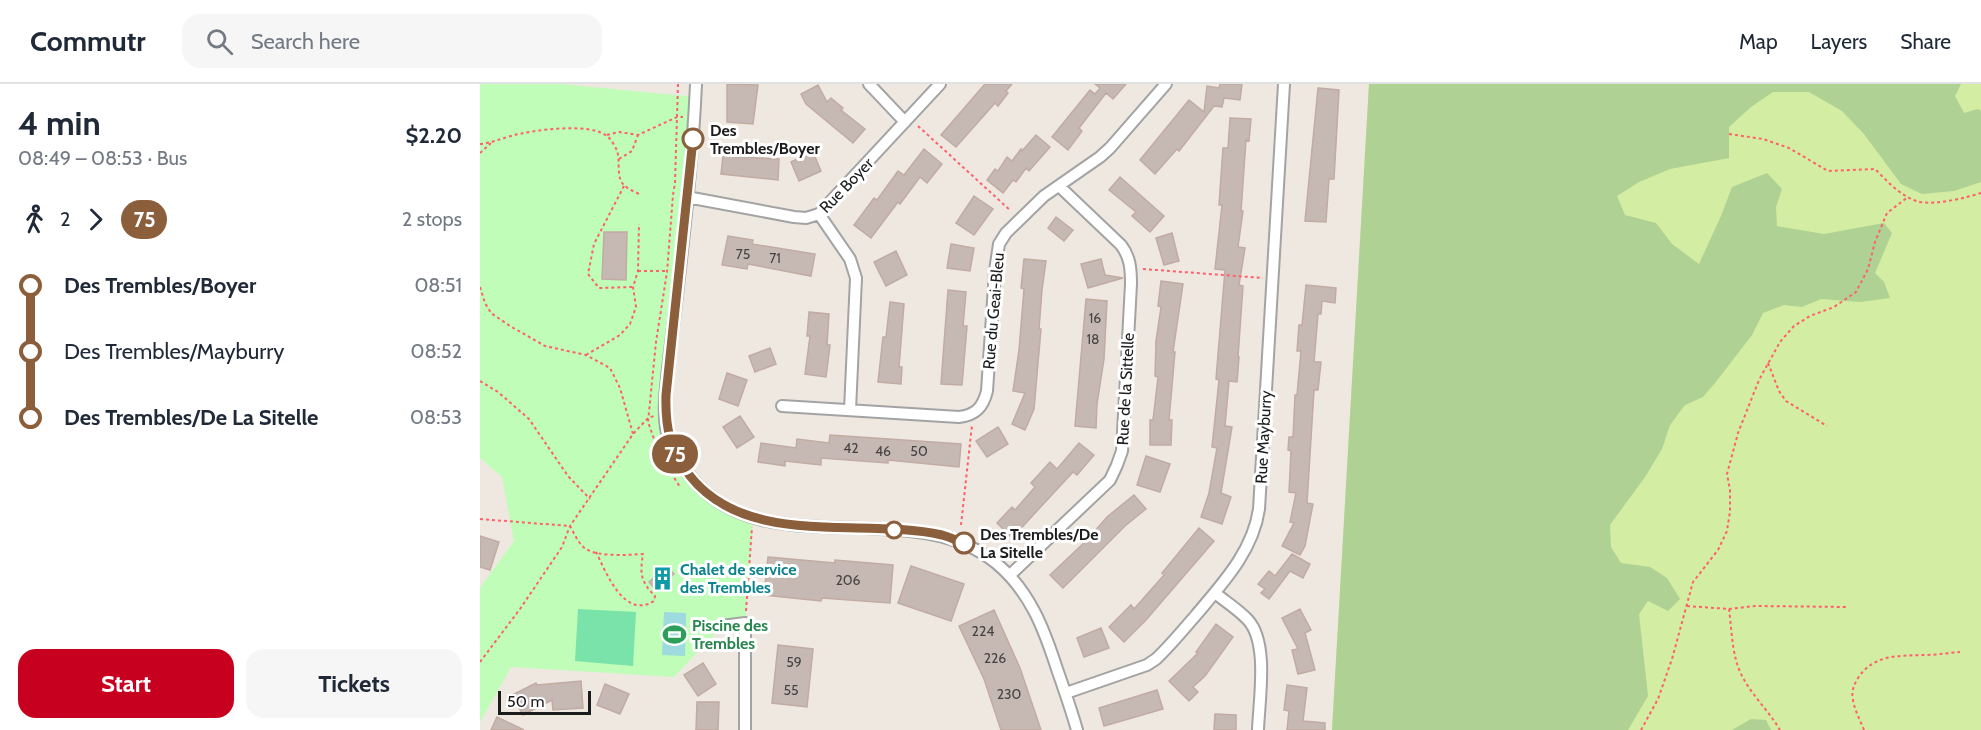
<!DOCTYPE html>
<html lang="en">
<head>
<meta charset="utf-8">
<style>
	:root { --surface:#fff; --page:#f6f6f7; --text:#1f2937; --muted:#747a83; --line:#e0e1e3; --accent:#c80020 }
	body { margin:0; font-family:Cabin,sans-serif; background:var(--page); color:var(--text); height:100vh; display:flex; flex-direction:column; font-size:22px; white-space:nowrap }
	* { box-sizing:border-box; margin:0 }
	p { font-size:20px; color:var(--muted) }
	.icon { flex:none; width:33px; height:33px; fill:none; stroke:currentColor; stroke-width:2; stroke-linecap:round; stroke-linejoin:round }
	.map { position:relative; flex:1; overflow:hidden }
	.sheet { display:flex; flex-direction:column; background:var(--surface); width:480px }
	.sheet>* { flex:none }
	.badge { padding:0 12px; border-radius:20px; font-size:21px; line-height:39px }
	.scale { position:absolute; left:18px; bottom:15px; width:93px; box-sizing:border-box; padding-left:6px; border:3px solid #1c1c1c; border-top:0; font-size:16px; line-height:21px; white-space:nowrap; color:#1c1c1c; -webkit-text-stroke:4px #fff; paint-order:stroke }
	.map>.badge { position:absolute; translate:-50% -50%; box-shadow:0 0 0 3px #fff }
	.legs { display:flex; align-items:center; gap:9px; height:66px; padding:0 18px; font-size:20px }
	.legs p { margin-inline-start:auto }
	.summary { display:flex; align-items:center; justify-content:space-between; height:102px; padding:0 18px }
	h1 { font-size:33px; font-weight:700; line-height:45px }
	.action { display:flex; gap:12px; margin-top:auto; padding:12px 18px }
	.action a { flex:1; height:69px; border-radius:18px; background:var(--accent); color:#fff; font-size:24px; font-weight:700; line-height:69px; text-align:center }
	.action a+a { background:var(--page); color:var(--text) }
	ul { padding:0 18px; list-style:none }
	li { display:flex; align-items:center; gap:21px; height:66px; font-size:22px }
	li i { display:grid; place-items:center; width:9px; height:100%; margin:0 8px; background:currentColor }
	li i::after { content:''; width:15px; height:15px; margin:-8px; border:4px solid; border-radius:50%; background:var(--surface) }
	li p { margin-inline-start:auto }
	li:first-child i { background:linear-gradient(#0000 50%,currentColor 0) }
	li:last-child i { background:linear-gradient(currentColor 50%,#0000 0) }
	header { display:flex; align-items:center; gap:36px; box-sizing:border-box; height:84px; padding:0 30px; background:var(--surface); border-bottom:2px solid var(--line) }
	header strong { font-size:28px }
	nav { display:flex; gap:33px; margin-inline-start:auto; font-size:21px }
	.search { width:420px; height:54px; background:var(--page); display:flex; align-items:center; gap:15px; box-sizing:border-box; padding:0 21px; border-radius:18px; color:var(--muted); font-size:22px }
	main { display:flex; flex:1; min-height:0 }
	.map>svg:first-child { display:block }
	.grass { fill:#d3eda2 }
	.forest { fill:#afd193 }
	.park { fill:#bffdb9 }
	.pitch { fill:#79e3a9 }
	.water { fill:#9edbdf }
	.building { fill:#c6b9b4; stroke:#c1aba2; stroke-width:1.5 }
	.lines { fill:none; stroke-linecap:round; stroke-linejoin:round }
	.minor-casing { stroke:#a3a3a3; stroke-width:14 }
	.path { stroke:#ff616a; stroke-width:2; stroke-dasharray:3 3; stroke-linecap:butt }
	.minor { stroke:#fff; stroke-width:10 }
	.line-1-casing { stroke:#fff; stroke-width:14 }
	.line-1 { stroke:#8b5e3c; stroke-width:9 }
	.stop-1-dot { fill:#fff; stroke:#8b5e3c; stroke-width:3 }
	.labels { text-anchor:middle; stroke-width:6; stroke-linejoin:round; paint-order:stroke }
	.number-label { font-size:14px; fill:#464342 }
	.stop-label { font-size:16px; font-weight:bold; fill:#1c1c1c; stroke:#fff; text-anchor:start }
	.street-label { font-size:16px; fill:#1c1c1c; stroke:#fff }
	.culture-label { font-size:16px; font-weight:bold; fill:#0d838f; stroke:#fff; text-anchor:start }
	.leisure-label { font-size:16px; font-weight:bold; fill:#27864d; stroke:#fff; text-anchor:start }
</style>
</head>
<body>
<header>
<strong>Commutr</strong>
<div class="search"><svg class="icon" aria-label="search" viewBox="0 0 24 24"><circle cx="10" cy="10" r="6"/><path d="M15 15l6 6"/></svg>Search here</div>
<nav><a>Map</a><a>Layers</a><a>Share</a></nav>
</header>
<main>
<section class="sheet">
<div class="summary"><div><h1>4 min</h1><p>08:49 – 08:53 · Bus</p></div><b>$2.20</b></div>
<div class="legs"><svg class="icon" aria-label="walk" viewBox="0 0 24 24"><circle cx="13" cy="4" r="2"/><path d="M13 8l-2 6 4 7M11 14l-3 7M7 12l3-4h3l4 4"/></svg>2<svg class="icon" aria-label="forward" viewBox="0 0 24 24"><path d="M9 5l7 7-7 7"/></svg><b class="badge" style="background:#8b5e3c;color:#fff">75</b><p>2 stops</p></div>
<ul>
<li><i style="color:#8b5e3c"></i><b>Des Trembles/Boyer</b><p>08:51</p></li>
<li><i style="color:#8b5e3c"></i><span>Des Trembles/Mayburry</span><p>08:52</p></li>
<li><i style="color:#8b5e3c"></i><b>Des Trembles/De La Sitelle</b><p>08:53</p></li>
</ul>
<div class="action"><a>Start</a><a>Tickets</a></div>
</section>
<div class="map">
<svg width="1501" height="646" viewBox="0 0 1501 646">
	<rect width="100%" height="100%" fill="#eee8e1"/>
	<path class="grass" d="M889,0H1501V646H852Z"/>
	<path class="forest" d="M889,0H1481L1475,12L1484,29L1498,25L1501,27V98L1474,107L1442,110L1421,100L1384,50L1362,27L1329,8H1293L1271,23L1249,43V74L1190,85L1159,98L1137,112L1145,131L1176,139L1192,160L1219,180L1241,132L1252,103L1287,89L1302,105L1296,123L1297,142L1344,150L1404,139L1412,149L1395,189L1404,198L1410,214L1380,218L1341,215L1322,223L1304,221L1283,229L1272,251L1235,299L1223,313L1205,321L1190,341L1182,365L1165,393L1130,441L1131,463L1141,479L1170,483L1187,494L1200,515L1188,527L1168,517L1159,530L1168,612L1148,646H852Z
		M1271,635L1286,636L1291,646H1252Z"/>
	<path class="park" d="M0,0H81L216,13L187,345L218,402L273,434L265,539L242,542L194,593L31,583L0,638V504L34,457L22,393L0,374Z"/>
	<path class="pitch" d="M98,525L156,528L153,582L95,577Z"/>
	<path class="water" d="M184,528L206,529L205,572L182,571Z"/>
	<path class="building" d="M247,0L278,1L273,40L247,38Z
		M505,0H532L526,7L528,9L518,22L515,19L476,63L461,51Z
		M615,0H646L633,15L626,9L599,44L602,47L588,66L572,53L610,6L615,10L620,4Z
		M740,0H762L760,16L744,14L742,23L734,22L699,67L697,65L675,90L660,76L709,16L724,28L727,2L739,4Z
		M338,1L347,18L351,14L363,24L361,26L385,45L373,59L326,20L321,10Z
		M838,4L859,6L854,95H849L846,138L825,137Z
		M750,34L771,35L769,57L766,56L761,127H763L758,163L765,164L759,201L763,202L758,273H759L757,298L749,297L745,342L752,343L741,409L751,413L742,440L721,433L729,409L737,364L732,363L739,296L736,295L745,186L735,185L742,121H739L743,64H748Z
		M556,51L570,63L549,87L546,84L536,98L533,96L523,109L507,96L515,85L518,87L527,73L532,77L541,65L542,67Z
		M444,65L462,80L447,99L440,93L420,120L418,118L391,154L374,141L394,114L397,116L418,87L424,91Z
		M333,68L341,87L319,97L311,78Z
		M243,72L299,75L298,96L241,90Z
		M640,93L684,132L670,148L652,132L656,128L629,106Z
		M494,112L513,125L494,151L476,139Z
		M576,133L593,146L584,157L568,144Z
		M124,148H147L146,196L122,195Z
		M692,149L699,177L684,181L676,154Z
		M248,152L273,156L272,160L335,170L331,192L268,180L267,185L242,181Z
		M471,160L494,164L490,187L467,184Z
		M416,167L427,191L406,202L394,178Z
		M544,175L566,177L562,206L559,245H561L554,325L545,346L532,340L545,309L533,307L539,266L544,205L541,204Z
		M621,175L625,191L643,194L608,204L601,180Z
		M681,197L703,200L693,268H695L689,336H692L691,361H670V336H673L678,293L675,292L676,257L681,223L678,222Z
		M826,201L856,204L855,219L842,217L841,230H838L834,278H841L838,306H834L827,419L833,420L825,462L820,471L802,462L814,439L810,438L816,409L809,408L811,367L808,366L809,353H813L815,311H817L821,267H817L819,241H822Z
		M468,206L486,208L483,242H487L482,301L461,300Z
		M606,215L627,217L624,275L617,320L616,344L595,342Z
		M410,218L424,220L419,283H422L421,300L398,298L403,253H406Z
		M329,228L349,230L347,261H350L346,293L325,290L330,252H327Z
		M290,264L296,280L275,288L269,272Z
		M247,289L267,296L258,322L239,315Z
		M260,332L274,353L257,364L243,343Z
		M518,343L528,360L507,373L496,357Z
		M350,351L481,360L479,383L408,376V379L341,374V381L305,377V382L278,378L281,359L316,364L317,355L349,359Z
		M599,359L614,371L597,391L593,388L532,454L517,439L532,423L535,426L555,403L551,399L570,378L577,385Z
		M666,372L690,380L680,408L657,401Z
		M654,411L666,425L645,442L583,504L570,491L607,456L627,433Z
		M719,444L734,457L666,536L644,558L629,543L651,521L654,525L684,491L682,489Z
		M0,452L19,458L10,486L0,483Z
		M812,470L830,480L823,494L810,487L789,515L781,509L785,505L778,500L789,487L795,492Z
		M288,473L355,479V476L413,481L410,519L342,514L341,517L284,511Z
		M187,482L194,490L176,506L169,498Z
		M431,482L484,500L471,537L418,519Z
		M820,525L831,546L825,549L835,586L818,590L812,566L818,565L802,534Z
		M514,526L540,584L561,646H521L504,595L479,542Z
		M736,540L753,553L725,592L713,603L718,608L709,617L689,597L718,569L716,568Z
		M621,544L629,564L604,573L597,554Z
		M298,561L333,565L327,623L292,619Z
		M223,579L236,600L218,612L204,591Z
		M101,597L103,624L73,626L72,616L43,631L32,611L56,599L57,601Z
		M125,600L149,610L140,630L117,621Z
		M807,601L827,604L823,637L845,639V646H807L809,627L804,626Z
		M677,606L683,625L624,642L619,624Z
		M217,618H239L238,646H216Z
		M735,630L756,631V646H734Z
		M17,633L44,646H11Z"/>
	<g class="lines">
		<defs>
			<path id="minor" d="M216,0C213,70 205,141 197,211C194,235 191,260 188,284C186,304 183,324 186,344C189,362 199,379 211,393C283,483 431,409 516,479C550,507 564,545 577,585C584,605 591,625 597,646
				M389,0L425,38
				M207,113L314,133L326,134L339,130L460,0
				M339,130L370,175L376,194L370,326
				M302,322L479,333C496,331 503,323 507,307L515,187L519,160L526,149L564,112L620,73L630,64L686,0
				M530,491L630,396L637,381L642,367L651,200C651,184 650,173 641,161L579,102
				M735,509C746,518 759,526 768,536C789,559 779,616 778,646
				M242,542L265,539V646
				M586,609L667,581L676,575C690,562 703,546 716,531C743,499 773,467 779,425L804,0"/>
		</defs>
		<use href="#minor" class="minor-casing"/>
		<path class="path" d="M198,0L195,99L193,111L187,188L176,258L168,338L180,372L200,403
			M438,42L531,127
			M1249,50L1283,55L1309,64L1348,87L1395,85C1407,97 1422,114 1440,118C1457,121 1485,114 1501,109
			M127,51L139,48L158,51L197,33H203
			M0,60C11,59 20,55 31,52C52,46 109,38 127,52C131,55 135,62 137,67C141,78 135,94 145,102C149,106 156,108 161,111
			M0,69L11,59
			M139,75L152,67L158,51
			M144,102L114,160L108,190L119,204L152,203
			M663,185L783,194
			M158,187H186
			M0,203L5,219L11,229L30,242L65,262L106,271L130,284L140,304L153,350
			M106,271L140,251L150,240L156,223L153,203L158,187L159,140
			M1288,279L1299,307L1306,317L1347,342
			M0,297L18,308L49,335L88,392L110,415
			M0,435L90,442C94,449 99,461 106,465C119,473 148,471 163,470C160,489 160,497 175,512L174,517C144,536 126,488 116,468
			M481,441L492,341
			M1207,522L1249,525L1275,522L1368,523
			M1249,525C1251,540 1252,562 1256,576C1263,604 1286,622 1300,646
			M266,527L272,443
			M0,578L40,525L82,463L90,442L153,350L168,334L174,332
			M1161,646L1178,615L1192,575L1213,498L1238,466L1247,447L1250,427V406L1247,390L1258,349L1279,296L1300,258L1314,242L1330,232L1354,223L1376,208L1388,185L1395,158L1407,129L1428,113
			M1384,646C1380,636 1375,627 1373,616C1371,607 1374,601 1378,594C1394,570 1418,572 1444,571C1456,571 1468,569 1480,568"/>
		<use href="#minor" class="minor"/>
	</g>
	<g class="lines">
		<defs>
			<path id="line-1" d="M213,55L186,311C185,343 190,367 210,392C268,465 382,433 462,451C470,453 477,457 484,459"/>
		</defs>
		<use href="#line-1" class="line-1-casing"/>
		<use href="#line-1" class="line-1"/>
	</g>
	<defs>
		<symbol id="building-bare" viewBox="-9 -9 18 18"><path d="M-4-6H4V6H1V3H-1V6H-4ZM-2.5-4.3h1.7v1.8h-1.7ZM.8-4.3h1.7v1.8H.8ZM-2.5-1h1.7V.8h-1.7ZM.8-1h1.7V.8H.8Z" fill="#0f9aa8" stroke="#fff" stroke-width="2.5" paint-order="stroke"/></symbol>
		<symbol id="stadium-bare" viewBox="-9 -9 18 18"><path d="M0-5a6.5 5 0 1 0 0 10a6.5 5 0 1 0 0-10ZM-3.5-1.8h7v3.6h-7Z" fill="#2e9e5b" stroke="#fff" stroke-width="2.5" paint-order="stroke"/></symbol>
	</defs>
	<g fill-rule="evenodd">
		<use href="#building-bare" x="166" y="478" width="33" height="33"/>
		<use href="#stadium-bare" x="178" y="534" width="33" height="33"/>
	</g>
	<g class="stop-1-dot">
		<circle cx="213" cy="55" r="10"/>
		<circle cx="414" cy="446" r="8"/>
		<circle cx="484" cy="459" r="10"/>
	</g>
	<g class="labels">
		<g class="number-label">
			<text x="263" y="175">75</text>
			<text x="295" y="179">71</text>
			<text x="615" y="239">16</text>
			<text x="613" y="260">18</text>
			<text x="371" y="369">42</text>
			<text x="403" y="372">46</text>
			<text x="439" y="372">50</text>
			<text x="368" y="501">206</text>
			<text x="503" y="552">224</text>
			<text x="515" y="579">226</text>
			<text x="314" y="583">59</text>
			<text x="311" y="611">55</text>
			<text x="529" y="615">230</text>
		</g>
		<g class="stop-label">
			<text x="230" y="52">Des<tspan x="230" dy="18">Trembles/Boyer</tspan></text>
			<text x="500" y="456">Des Trembles/De<tspan x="500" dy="18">La Sitelle</tspan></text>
		</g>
		<g class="street-label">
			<text transform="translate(366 101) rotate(-46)" y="6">Rue Boyer</text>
			<text transform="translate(513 227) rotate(-85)" y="6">Rue du Geai-Bleu</text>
			<text transform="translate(645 305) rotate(-87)" y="6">Rue de la Sittelle</text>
			<text transform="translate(783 353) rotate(-87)" y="6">Rue Mayburry</text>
		</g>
		<g class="culture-label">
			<text x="200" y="491">Chalet de service<tspan x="200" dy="18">des Trembles</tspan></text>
		</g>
		<g class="leisure-label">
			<text x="212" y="547">Piscine des<tspan x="212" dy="18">Trembles</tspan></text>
		</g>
	</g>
</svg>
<div class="scale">50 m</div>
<b class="badge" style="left:195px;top:370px;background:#8b5e3c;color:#fff">75</b>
</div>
</main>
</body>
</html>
